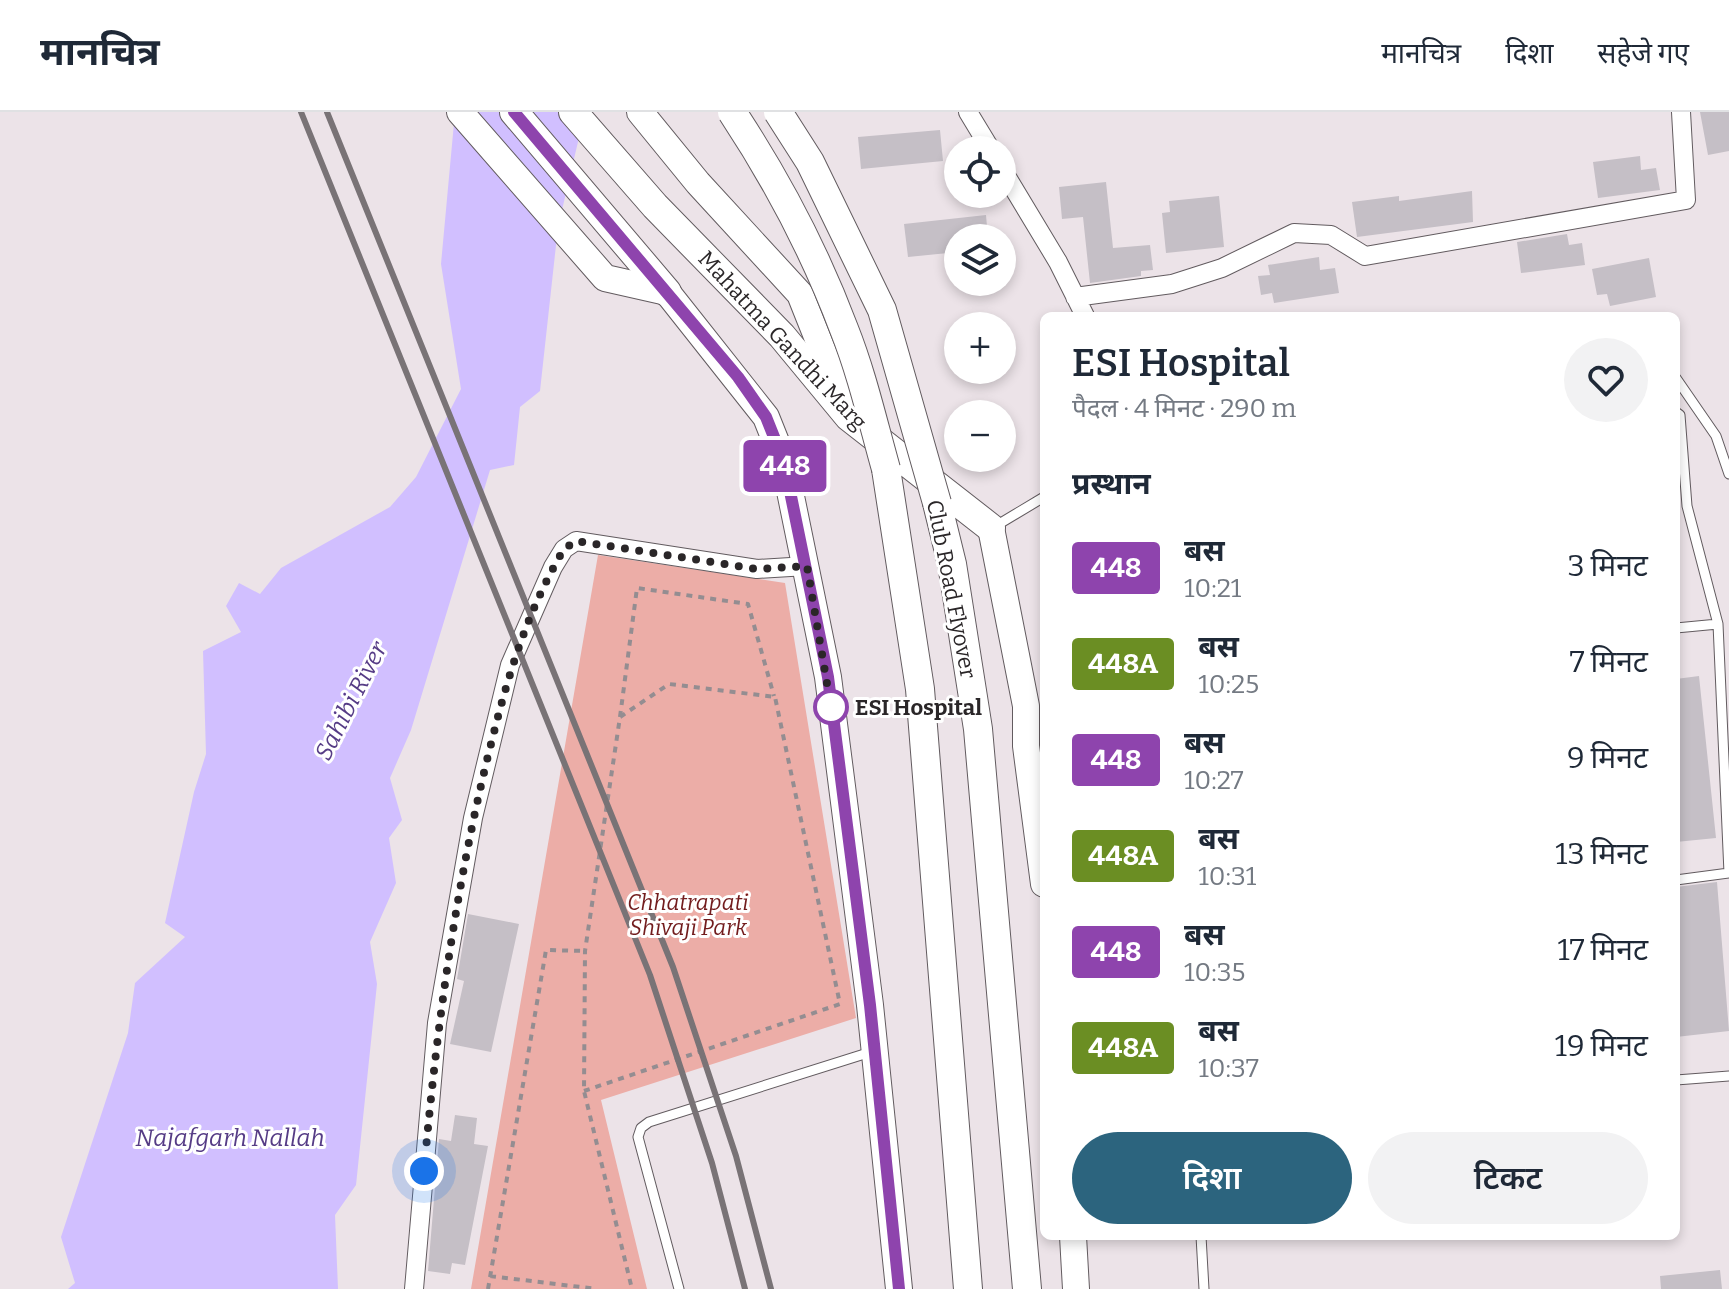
<!DOCTYPE html>
<html lang="hi">
<head>
<meta charset="utf-8">
<style>
	:root { --surface:#fff; --page:#f2f2f3; --text:#1f2937; --muted:#747a83; --line:#e0e1e3; --accent:#2c647e }
	body { margin:0; font-family:Bitter,"Noto Sans Devanagari",serif; background:var(--page); color:var(--text); height:100vh; display:flex; flex-direction:column; font-size:30px; white-space:nowrap }
	* { box-sizing:border-box; margin:0 }
	p { font-size:26px; color:var(--muted) }
	.icon { flex:none; width:44px; height:44px; fill:none; stroke:currentColor; stroke-width:2; stroke-linecap:round; stroke-linejoin:round }
	.map { position:relative; flex:1; overflow:hidden }
	.panel { position:absolute; left:1040px; top:200px; width:640px; height:928px; display:flex; flex-direction:column; background:var(--surface); border-radius:12px; box-shadow:0 4px 12px #0003 }
	.panel>* { flex:none }
	.badge { padding:0 16px; border-radius:6px; font-size:28px; line-height:52px }
	.tools { position:absolute; left:944px; top:24px; display:grid; gap:16px }
	.tools a { display:grid; place-items:center; width:72px; height:72px; border-radius:50%; background:var(--surface); box-shadow:0 4px 12px #0003; font-size:40px }
	.you { position:absolute; width:40px; height:40px; margin:-20px; border:6px solid #fff; border-radius:50%; background:#1a73e8; box-shadow:0 0 0 12px #1a73e833 }
	.map>.badge { position:absolute; translate:-50% -50%; box-shadow:0 0 0 4px #fff }
	h2 { padding:0 32px; font-size:30px; line-height:72px }
	.round { display:grid; place-items:center; flex:none; width:84px; height:84px; border-radius:42px; background:var(--page) }
	.summary { display:flex; align-items:center; justify-content:space-between; height:136px; padding:0 32px }
	h1 { font-size:38px; font-weight:600; line-height:60px }
	.button { display:flex; gap:16px; margin-top:auto; padding:16px 32px }
	.button a { flex:1; height:92px; border-radius:48px; background:var(--accent); color:#fff; font-size:32px; font-weight:600; line-height:92px; text-align:center }
	.button a+a { background:var(--page); color:var(--text) }
	ul { padding:0; list-style:none }
	li { display:flex; align-items:center; gap:24px; height:96px; padding:0 32px }
	li div { flex:1 }
	li b { display:block; font-size:30px }
	li em { font-style:normal }
	li .badge { min-width:88px; font-weight:700; text-align:center }
	header { display:flex; align-items:center; gap:48px; box-sizing:border-box; height:112px; padding:0 40px; background:var(--surface); border-bottom:2px solid var(--line) }
	header strong { font-size:38px }
	nav { display:flex; gap:44px; margin-inline-start:auto; font-size:28px }
	.map>svg:first-child { display:block }
	.green { fill:#ecada7 }
	.water { fill:#d1bfff }
	.building { fill:#c5bfc6 }
	.lines { fill:none; stroke-linecap:round; stroke-linejoin:round }
	.service-casing { stroke:#625b5f; stroke-width:11 }
	.minor-casing { stroke:#625b5f; stroke-width:20 }
	.secondary-casing { stroke:#625b5f; stroke-width:28 }
	.primary-casing { stroke:#625b5f; stroke-width:30 }
	.path { stroke:#948d91; stroke-width:4; stroke-dasharray:6 6; stroke-linecap:butt }
	.service { stroke:#fff; stroke-width:9 }
	.minor { stroke:#fff; stroke-width:18 }
	.secondary { stroke:#fff; stroke-width:26 }
	.primary { stroke:#fff; stroke-width:28 }
	.rail { stroke:#797376; stroke-width:6 }
	.primary-bridge-casing { stroke:#625b5f; stroke-width:30; stroke-linecap:butt }
	.primary-bridge { stroke:#fff; stroke-width:28 }
	.line-casing { stroke:#fff; stroke-width:18 }
	.line { stroke:#8e44ad; stroke-width:12 }
	.walk { stroke:#2a2628; stroke-width:8; stroke-dasharray:0 14.4 }
	.stop-dot { fill:#fff; stroke:#8e44ad; stroke-width:4 }
	.labels { text-anchor:middle; stroke-width:6; stroke-linejoin:round; paint-order:stroke }
	.street-label { font-size:22px; fill:#2a2628; stroke:#fff }
	.stop-label { font-size:22px; font-weight:bold; fill:#2a2628; stroke:#fff; text-anchor:start }
	.park-label { font-size:22px; font-style:italic; fill:#721c1d; stroke:#fff }
	.water-label { font-size:24px; font-style:italic; fill:#563c86; stroke:#fff }
</style>
</head>
<body>
<header>
<strong>मानचित्र</strong>
<nav><a>मानचित्र</a><a>दिशा</a><a>सहेजे गए</a></nav>
</header>
<div class="map">
<svg width="1729" height="1177" viewBox="0 0 1729 1177">
	<rect width="100%" height="100%" fill="#ece3e8"/>
	<path class="green" d="M598,443L785,471L856,906L601,988L647,1177H471Z"/>
	<path class="water" d="M455,0H585L558,115L540,279L520,295L514,353L490,358L411,618L390,666L402,708L389,726L396,771L370,830L377,872L356,1073L335,1103L338,1177H68L75,1171L61,1125L128,921L135,871L185,825L165,811L194,680L206,642L203,539L241,520L226,494L239,471L260,482L281,456L390,395L416,365L461,277L441,152Z"/>
	<path class="building" d="M1700,0H1729V39L1708,43Z
		M940,18L943,49L861,57L858,25Z
		M1640,44L1641,58L1656,56L1660,78L1598,86L1593,50Z
		M1106,70L1113,136L1150,133L1153,158L1141,159V164L1090,171L1083,105L1062,107L1059,75Z
		M1472,79L1473,110L1357,125L1352,90L1399,84V89Z
		M1219,84L1224,135L1166,141L1162,101L1170,100L1169,89Z
		M986,103L988,126H958V140L908,145L904,112Z
		M1567,122L1569,133L1582,131L1585,153L1521,161L1517,130Z
		M1319,145L1320,158L1335,156L1339,181L1274,191L1272,181L1261,183L1258,164L1270,163L1268,153Z
		M1649,146L1656,185L1610,194L1607,182L1597,183L1592,157Z
		M1699,564L1716,726L1676,730V567Z
		M1717,770L1729,919L1676,925V775Z
		M468,802L519,812L491,940L450,932L464,869L457,867Z
		M455,1003L477,1006L474,1032L488,1034L465,1153L452,1151L450,1162L428,1159L439,1027L451,1029Z
		M1720,1158L1722,1177H1661L1660,1164Z"/>
	<g class="lines">
		<defs>
			<path id="service" d="M1676,266L1716,324L1729,362
				M1676,300L1680,303L1687,394L1718,512L1729,761L1676,768
				M994,415L1044,385
				M1676,516L1718,512
				M1676,968L1729,964
				M1201,1124L1204,1177
				M679,1177L638,1025L641,1016L649,1010L874,939"/>
			<path id="minor" d="M968,0L991,38
				M1002,57L1058,150L1085,204
				M1075,185L1172,172L1222,156L1294,121L1331,123L1365,144L1686,88L1681,0
				M414,1177L437,911L473,706L510,553L553,455L564,437L576,429L757,457L807,454"/>
			<path id="secondary" d="M460,0L605,166L667,180L766,305L784,350L828,565L870,893L899,1177
				M640,0L698,71L800,182L845,295
				M991,416L1026,594V634L1044,772
				M1073,1124L1076,1177"/>
			<path id="primary" d="M514,0L667,180
				M573,0L655,94L782,224L849,305L991,416
				M886,357L920,577L968,1177
				M937,391L952,452L978,617L1027,1177"/>
		</defs>
		<use href="#service" class="service-casing"/>
		<use href="#minor" class="minor-casing"/>
		<use href="#secondary" class="secondary-casing"/>
		<use href="#primary" class="primary-casing"/>
		<path class="path" d="M620,605L637,476L748,492L774,584
			M584,979L840,892L775,585L669,572L620,605L585,839L584,979L632,1177
			M490,1164L597,1177
			M488,1177L546,838L585,839"/>
		<use href="#service" class="service"/>
		<use href="#minor" class="minor"/>
		<use href="#secondary" class="secondary"/>
		<use href="#primary" class="primary"/>
		<path class="rail" d="M301,0L650,863L712,1051L745,1177
			M327,0L673,855L736,1044L771,1177"/>
		<defs>
			<path id="primary-bridge" d="M732,0C777,68 815,140 844,217C862,262 873,311 886,357
				M778,0L810,50L882,198L937,391"/>
		</defs>
		<use href="#primary-bridge" class="primary-bridge-casing"/>
		<use href="#primary-bridge" class="primary-bridge"/>
	</g>
	<g class="lines">
		<defs>
			<path id="line" d="M514,0L738,265L766,305L784,350L828,565L870,893L899,1177"/>
		</defs>
		<use href="#line" class="line-casing"/>
		<use href="#line" class="line"/>
		<path class="walk" d="M424,1059C436,922 454,786 486,652C505,575 523,506 564,437L576,429L757,457L807,454L831,595"/>
	</g>
	<circle class="stop-dot" cx="831" cy="595" r="16"/>
	<g class="labels">
		<g class="street-label">
			<text transform="translate(783 228) rotate(47)" y="8">Mahatma Gandhi Marg</text>
			<text transform="translate(952 477) rotate(79)" y="8">Club Road Flyover</text>
		</g>
		<g class="stop-label">
			<text x="855" y="603">ESI Hospital</text>
		</g>
		<g class="park-label">
			<text x="688" y="798">Chhatrapati<tspan x="688" dy="25">Shivaji Park</tspan></text>
		</g>
		<g class="water-label">
			<text transform="translate(351 589) rotate(-63)" y="8">Sahibi River</text>
			<text x="230" y="1034">Najafgarh Nallah</text>
		</g>
	</g>
</svg>
<div class="tools">
<a><svg class="icon" aria-label="locate" viewBox="0 0 24 24"><circle cx="12" cy="12" r="6"/><path d="M12 2v4M12 18v4M2 12h4M18 12h4"/></svg></a>
<a><svg class="icon" aria-label="layers" viewBox="0 0 24 24"><path d="M12 4l9 5-9 5-9-5zM3 14l9 5 9-5"/></svg></a>
<a>+</a>
<a>−</a>
</div>
<div class="you" style="left:424px;top:1059px"></div>
<b class="badge" style="left:785px;top:354px;background:#8e44ad;color:#fff">448</b>
<section class="panel">
<div class="summary"><div><h1>ESI Hospital</h1><p>पैदल · 4 मिनट · 290 m</p></div><a class="round"><svg class="icon" aria-label="heart" viewBox="0 0 24 24"><path d="M12 20l-8-8c-3-5 5-10 8-4 3-6 11-1 8 4z"/></svg></a></div>
<h2>प्रस्थान</h2>
<ul>
<li><span class="badge" style="background:#8e44ad;color:#fff">448</span><div><b>बस</b><p>10:21</p></div><em>3 मिनट</em></li>
<li><span class="badge" style="background:#6b8e23;color:#fff">448A</span><div><b>बस</b><p>10:25</p></div><em>7 मिनट</em></li>
<li><span class="badge" style="background:#8e44ad;color:#fff">448</span><div><b>बस</b><p>10:27</p></div><em>9 मिनट</em></li>
<li><span class="badge" style="background:#6b8e23;color:#fff">448A</span><div><b>बस</b><p>10:31</p></div><em>13 मिनट</em></li>
<li><span class="badge" style="background:#8e44ad;color:#fff">448</span><div><b>बस</b><p>10:35</p></div><em>17 मिनट</em></li>
<li><span class="badge" style="background:#6b8e23;color:#fff">448A</span><div><b>बस</b><p>10:37</p></div><em>19 मिनट</em></li>
</ul>
<div class="button"><a>दिशा</a><a>टिकट</a></div>
</section>
</div>
</body>
</html>
